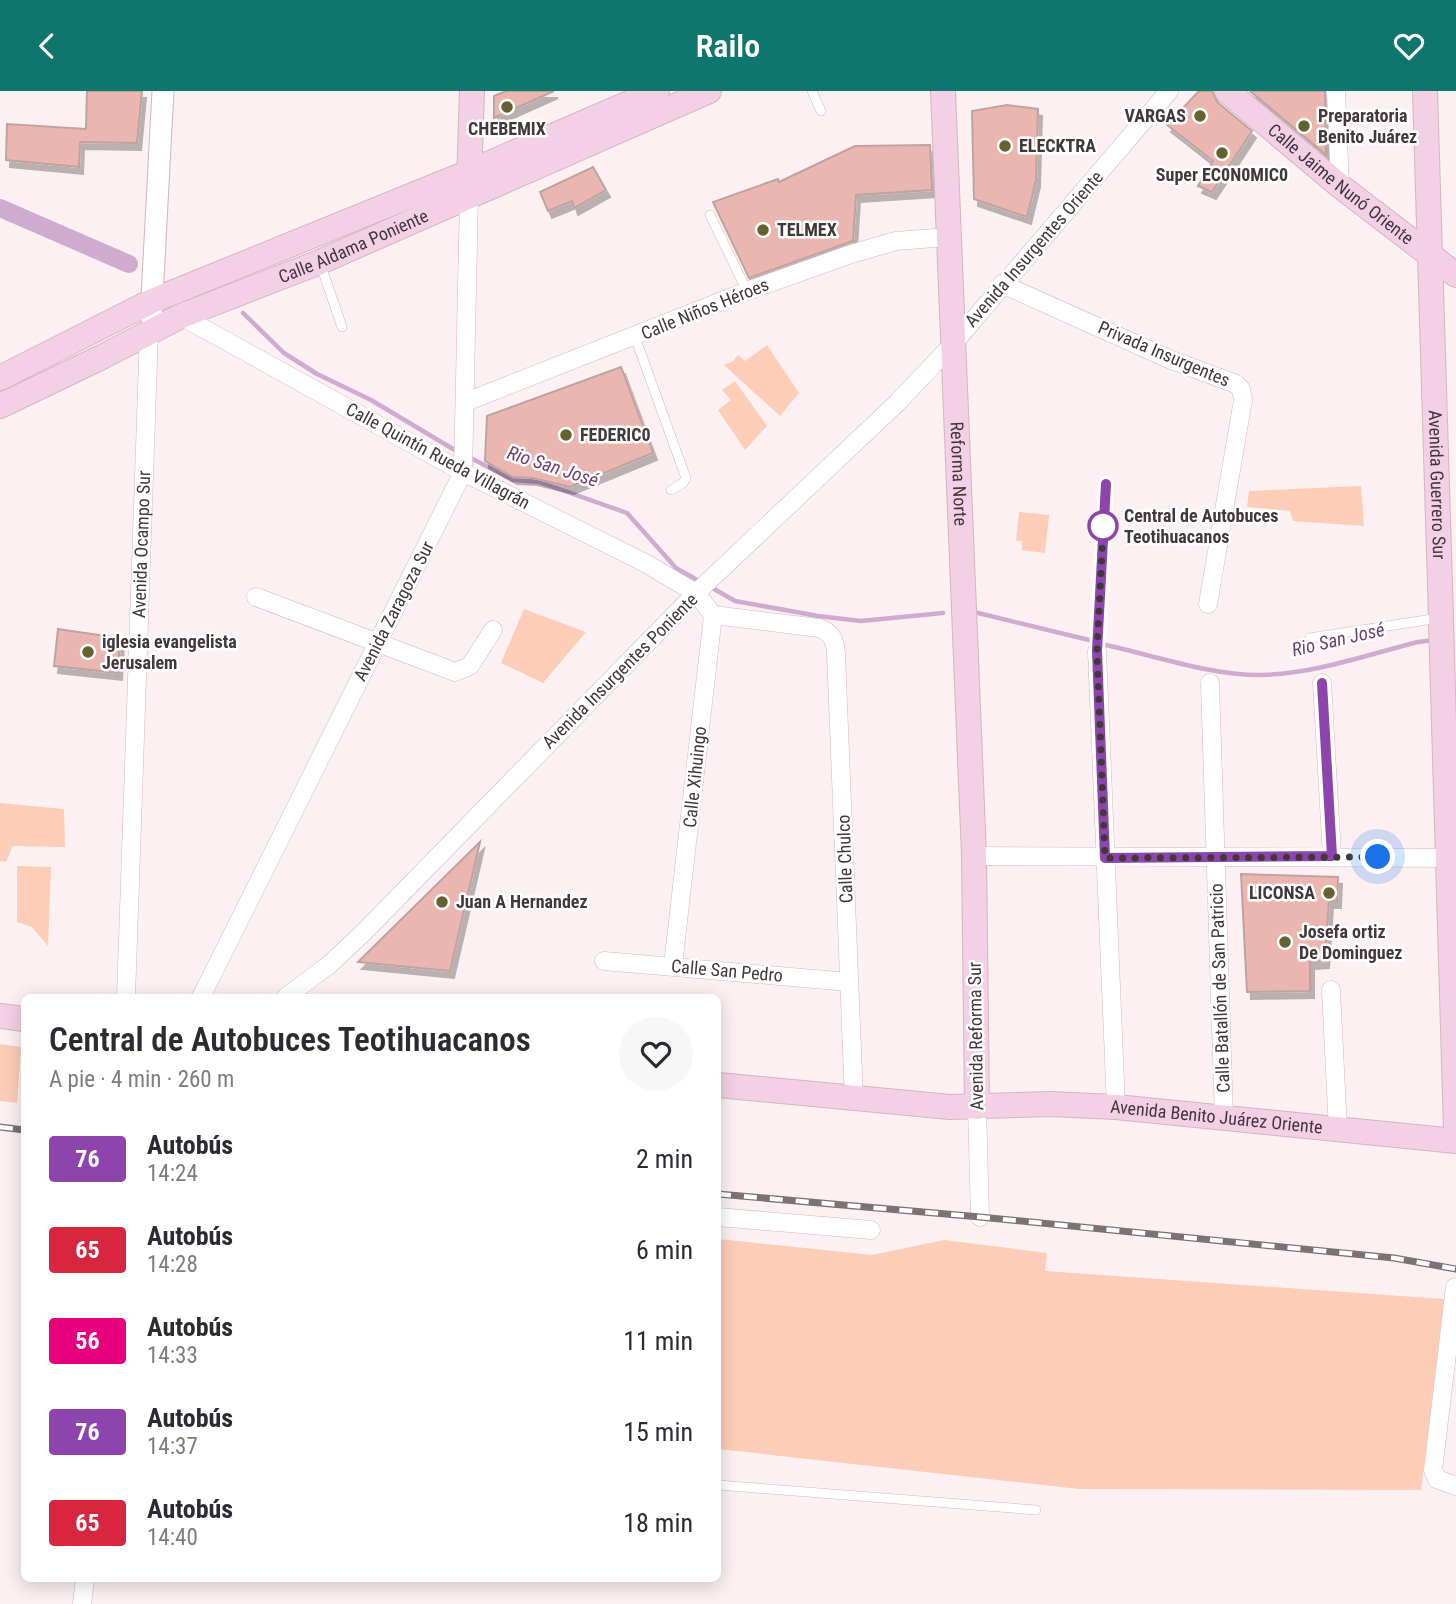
<!DOCTYPE html>
<html lang="es">
<head>
<meta charset="utf-8">
<style>
	:root { --surface:#fff; --page:#f7f7f7; --text:#2b2b33; --muted:#7c7c81; --accent:#0f766e }
	body { margin:0; font-family:"Roboto Condensed",sans-serif; background:var(--page); color:var(--text); height:100vh; display:flex; flex-direction:column; font-size:26px; white-space:nowrap }
	* { box-sizing:border-box; margin:0 }
	p { font-size:23px; color:var(--muted) }
	.icon { flex:none; width:38px; height:38px; fill:none; stroke:currentColor; stroke-width:2; stroke-linecap:round; stroke-linejoin:round }
	.map { position:relative; flex:1; overflow:hidden }
	.side { position:absolute; left:21px; top:903px; width:700px; height:588px; display:flex; flex-direction:column; background:var(--surface); border-radius:10px; box-shadow:0 4px 18px #0003 }
	.side>* { flex:none }
	.badge { padding:0 14px; border-radius:5px; font-size:24px; line-height:46px }
	.you { position:absolute; width:35px; height:35px; margin:-18px; border:5px solid #fff; border-radius:50%; background:#1a73e8; box-shadow:0 0 0 10px #1a73e833 }
	.map>.badge { position:absolute; translate:-50% -50%; box-shadow:0 0 0 4px #fff }
	.round { display:grid; place-items:center; flex:none; width:74px; height:74px; border-radius:37px; background:var(--page) }
	.overview { display:flex; align-items:center; justify-content:space-between; height:119px; padding:0 28px }
	h1 { font-size:33px; font-weight:600; line-height:52px }
	ul { padding:0; list-style:none }
	li { display:flex; align-items:center; gap:21px; height:91px; padding:0 28px }
	li div { flex:1 }
	li b { display:block; font-size:26px }
	li em { font-style:normal }
	li .badge { min-width:77px; font-weight:700; text-align:center }
	header { display:flex; justify-content:space-between; align-items:center; height:91px; padding:0 28px; background:var(--accent); color:#fff; font-size:32px; font-weight:600 }
	.map>svg:first-child { display:block }
	.green { fill:#fdcdb7 }
	.lines { fill:none; stroke-linecap:round; stroke-linejoin:round }
	.stream { stroke:#ceabcf; stroke-width:4.5 }
	.canal { stroke:#ceabcf; stroke-width:18 }
	.building { fill:#ebb6b0; stroke:#bea3a0; stroke-width:2; filter:url(#shadow) }
	.service-casing { stroke:#d2b7bc; stroke-width:10 }
	.minor-casing { stroke:#d2b7bc; stroke-width:19 }
	.tertiary-casing { stroke:#d2b7bc; stroke-width:23 }
	.secondary-casing { stroke:#d2b7bc; stroke-width:26 }
	.service { stroke:#fff; stroke-width:9 }
	.minor { stroke:#fff; stroke-width:18 }
	.tertiary { stroke:#fff; stroke-width:21 }
	.secondary { stroke:#f4d0e6; stroke-width:24 }
	.rail-casing { stroke:#7c7173; stroke-width:7 }
	.rail { stroke:#fff; stroke-width:4.5; stroke-dasharray:13; stroke-linecap:butt }
	.line-casing { stroke:#fff; stroke-width:16 }
	.line { stroke:#8e44ad; stroke-width:10 }
	.walk { stroke:#423739; stroke-width:7; stroke-dasharray:0 12.6 }
	.poi-dot { fill:#646330; stroke:#fff; stroke-width:2.5 }
	.stop-dot { fill:#fff; stroke:#8e44ad; stroke-width:3.5 }
	.labels { text-anchor:middle; stroke-width:5; stroke-linejoin:round; paint-order:stroke }
	.poi-label { font-size:18px; font-weight:bold; fill:#423739; stroke:#fff; text-anchor:start }
	.street-label { font-size:18px; fill:#423739; stroke:#fff }
	.stop-label { font-size:18px; font-weight:bold; fill:#423739; stroke:#fff; text-anchor:start }
	.water-label { font-size:19px; font-style:italic; fill:#6d4070; stroke:#fff }
</style>
</head>
<body>
<header><svg class="icon" aria-label="back" viewBox="0 0 24 24"><path d="M15 5l-7 7 7 7"/></svg>Railo<svg class="icon" aria-label="heart" viewBox="0 0 24 24"><path d="M12 20l-8-8c-3-5 5-10 8-4 3-6 11-1 8 4z"/></svg></header>
<div class="map">
<svg width="1456" height="1513" viewBox="0 0 1456 1513">
	<defs>
		<filter id="shadow"><feDropShadow dx="4" dy="7" stdDeviation="0" flood-color="#0004"/></filter>
	</defs>
	<rect width="100%" height="100%" fill="#fcf0f2"/>
	<path class="green" d="M767,254L799,302L780,325L724,274L732,271L738,264L745,270Z
		M735,290L767,335L745,359L718,319L731,309L722,299Z
		M1361,395L1364,435L1293,430L1290,420L1247,416L1249,400Z
		M1019,421L1049,424L1045,462L1022,459V450H1016Z
		M524,518L586,541L543,592L501,572Z
		M0,712L64,718L65,756L13,755L6,771L0,770Z
		M17,775L51,776L48,855L32,836L17,831Z
		M0,953L21,956L17,1012L0,1010Z
		M718,1148L872,1164L944,1149L1047,1162L1045,1180L1444,1208L1421,1399L1079,1398L718,1358Z"/>
	<g class="lines">
		<path class="stream" d="M243,222L284,262L317,283L371,309L458,361
			M469,366L513,389L539,391L627,422L676,477L701,491
			M709,495L735,510L818,525L861,530L943,522
			M978,522L1089,549
			M1106,554C1155,565 1210,584 1260,584C1314,583 1366,564 1418,551L1434,549"/>
		<path class="canal" d="M0,117L129,173"/>
	</g>
	<path class="building" d="M87,0H142L137,52L80,51L79,76L6,69L7,33L86,38Z
		M506,0H554L494,27V5Z
		M1199,0H1212L1217,11L1252,40L1212,101L1198,95L1213,70L1167,34Z
		M1250,0H1325L1326,64Z
		M1007,14L1038,18L1036,89L1027,126L974,108L972,20Z
		M930,54L932,99L856,104L853,150L749,187L713,111L778,88L779,91L855,55Z
		M593,76L606,99L574,117L572,110L548,120L540,101Z
		M621,276L653,362L570,396L533,387L513,386L485,370L487,325Z
		M58,538L120,547L118,582L54,575Z
		M480,751L450,880L358,871Z
		M1241,783L1338,786L1337,810H1329L1325,870L1310,871V900L1247,901Z"/>
	<g class="lines">
		<defs>
			<path id="service" d="M812,0L821,20
				M710,124L747,200
				M320,172L342,236
				M635,246L686,387L683,392L671,399
				M1310,547L1439,527
				M1097,560L1106,393
				M718,1394L1036,1419"/>
			<g id="minor">
				<path d="M1336,0L1340,95"/>
				<path d="M1002,193L1169,268L1236,293L1241,298L1243,309L1208,513"/>
				<path d="M181,225L463,381L645,472L696,502L713,524L673,874"/>
				<path d="M466,311L747,200L851,163L896,150L948,146"/>
				<path d="M256,506L455,581L470,575L493,539"/>
				<path d="M713,524L819,537C833,542 835,550 836,563L854,1008"/>
				<path d="M1097,560L1116,1016"/>
				<path d="M1210,592L1224,1027"/>
				<path d="M1322,592L1332,765"/>
				<path d="M974,765L1456,767"/>
				<path d="M604,870L849,891"/>
				<path d="M1331,899L1338,1039"/>
				<path id="s1" d="M126,906L149,241"/>
				<path d="M201,906L463,381L469,105"/>
				<path d="M286,906L330,873L364,841L696,502L897,312L953,253L1169,0"/>
				<path d="M977,1016L980,1126"/>
				<path d="M718,1126L871,1139"/>
				<path d="M1455,1196L1433,1379L1437,1388L1456,1395"/>
				<path d="M82,1513L85,1488"/>
			</g>
			<path id="tertiary" d="M151,225L163,0"/>
			<g id="secondary">
				<path id="s2" d="M943,0L974,765L977,1016"/>
				<path id="s3" d="M1227,0L1340,95L1456,184"/>
				<path id="s4" d="M1425,0L1441,527"/>
				<path d="M469,94L472,0"/>
				<path d="M0,287L152,210L469,81L657,0"/>
				<path id="s5" d="M0,315L102,266L181,225L320,171L709,0"/>
				<path d="M1441,532L1456,1039"/>
				<path d="M0,925L24,928"/>
				<path id="s6" d="M718,994L950,1016L1050,1013L1116,1016L1456,1050"/>
			</g>
		</defs>
		<use href="#service" class="service-casing"/>
		<use href="#minor" class="minor-casing"/>
		<use href="#tertiary" class="tertiary-casing"/>
		<use href="#secondary" class="secondary-casing"/>
		<use href="#service" class="service"/>
		<use href="#minor" class="minor"/>
		<use href="#tertiary" class="tertiary"/>
		<use href="#secondary" class="secondary"/>
		<defs>
			<path id="rail" d="M0,1036L24,1039
				M718,1103L980,1126L1394,1167L1456,1178"/>
		</defs>
		<use href="#rail" class="rail-casing"/>
		<use href="#rail" class="rail"/>
	</g>
	<g class="lines">
		<defs>
			<path id="line" d="M1106,393L1097,560L1105,767L1332,765L1322,592"/>
		</defs>
		<use href="#line" class="line-casing"/>
		<use href="#line" class="line"/>
		<path class="walk" d="M1103,435L1104,421L1097,560L1105,767L1378,766"/>
	</g>
	<g class="poi-dot">
		<circle cx="507" cy="16" r="7"/>
		<circle cx="1200" cy="25" r="7"/>
		<circle cx="1304" cy="35" r="7"/>
		<circle cx="1005" cy="55" r="7"/>
		<circle cx="1222" cy="62" r="7"/>
		<circle cx="763" cy="139" r="7"/>
		<circle cx="566" cy="344" r="7"/>
		<circle cx="88" cy="561" r="7"/>
		<circle cx="1329" cy="802" r="7"/>
		<circle cx="442" cy="811" r="7"/>
		<circle cx="1285" cy="851" r="7"/>
	</g>
	<circle class="stop-dot" cx="1103" cy="435" r="14"/>
	<g class="labels">
		<g class="poi-label">
			<text x="1186" y="31" text-anchor="end">VARGAS</text>
			<text x="1318" y="31">Preparatoria<tspan x="1318" dy="21">Benito Juárez</tspan></text>
			<text x="507" y="44" text-anchor="middle">CHEBEMIX</text>
			<text x="1019" y="61">ELECKTRA</text>
			<text x="1222" y="90" text-anchor="middle">Super EC0N0MIC0</text>
			<text x="777" y="145">TELMEX</text>
			<text x="580" y="350">FEDERIC0</text>
			<text x="102" y="557">iglesia evangelista<tspan x="102" dy="21">Jerusalem</tspan></text>
			<text x="1315" y="808" text-anchor="end">LICONSA</text>
			<text x="456" y="817">Juan A Hernandez</text>
			<text x="1299" y="847">Josefa ortiz<tspan x="1299" dy="21">De Dominguez</tspan></text>
		</g>
		<g class="street-label">
			<text dy="6" stroke="none"><textPath href="#s3" startOffset="147">Calle Jaime Nunó Oriente</textPath></text>
			<text dy="6" stroke="none"><textPath href="#s5" startOffset="388">Calle Aldama Poniente</textPath></text>
			<text transform="translate(1034 158) rotate(-49)" y="6">Avenida Insurgentes Oriente</text>
			<text transform="translate(705 218) rotate(-22)" y="6">Calle Niños Héroes</text>
			<text transform="translate(1164 263) rotate(23)" y="6">Privada Insurgentes</text>
			<text transform="translate(438 365) rotate(28)" y="6">Calle Quintín Rueda Villagrán</text>
			<text dy="6" stroke="none"><textPath href="#s2" startOffset="383">Reforma Norte</textPath></text>
			<text dy="6" stroke="none"><textPath href="#s4" startOffset="394">Avenida Guerrero Sur</textPath></text>
			<text dy="6" stroke="none"><textPath href="#s1" startOffset="453">Avenida Ocampo Sur</textPath></text>
			<text transform="translate(394 520) rotate(-63)" y="6">Avenida Zaragoza Sur</text>
			<text transform="translate(620 580) rotate(-45)" y="6">Avenida Insurgentes Poniente</text>
			<text transform="translate(695 686) rotate(-84)" y="6">Calle Xihuingo</text>
			<text transform="translate(845 768) rotate(-92)" y="6">Calle Chulco</text>
			<text transform="translate(727 880) rotate(5)" y="6">Calle San Pedro</text>
			<text transform="translate(1220 897) rotate(-92)" y="6">Calle Batallón de San Patricio</text>
			<text transform="translate(976 945) rotate(-91)" y="6">Avenida Reforma Sur</text>
			<text dy="6" stroke="none"><textPath href="#s6" startOffset="500">Avenida Benito Juárez Oriente</textPath></text>
		</g>
		<g class="stop-label">
			<text x="1124" y="431">Central de Autobuces<tspan x="1124" dy="21">Teotihuacanos</tspan></text>
		</g>
		<g class="water-label">
			<text transform="translate(553 375) rotate(18)" y="7">Rio San José</text>
			<text transform="translate(1338 548) rotate(-13)" y="7">Rio San José</text>
		</g>
	</g>
</svg>
<div class="you" style="left:1378px;top:766px"></div>
<section class="side">
<div class="overview"><div><h1>Central de Autobuces Teotihuacanos</h1><p>A pie · 4 min · 260 m</p></div><a class="round"><svg class="icon" aria-label="heart" viewBox="0 0 24 24"><path d="M12 20l-8-8c-3-5 5-10 8-4 3-6 11-1 8 4z"/></svg></a></div>
<ul>
<li><span class="badge" style="background:#8e44ad;color:#fff">76</span><div><b>Autobús</b><p>14:24</p></div><em>2 min</em></li>
<li><span class="badge" style="background:#d7263d;color:#fff">65</span><div><b>Autobús</b><p>14:28</p></div><em>6 min</em></li>
<li><span class="badge" style="background:#e6007e;color:#fff">56</span><div><b>Autobús</b><p>14:33</p></div><em>11 min</em></li>
<li><span class="badge" style="background:#8e44ad;color:#fff">76</span><div><b>Autobús</b><p>14:37</p></div><em>15 min</em></li>
<li><span class="badge" style="background:#d7263d;color:#fff">65</span><div><b>Autobús</b><p>14:40</p></div><em>18 min</em></li>
</ul>
</section>
</div>
</body>
</html>
